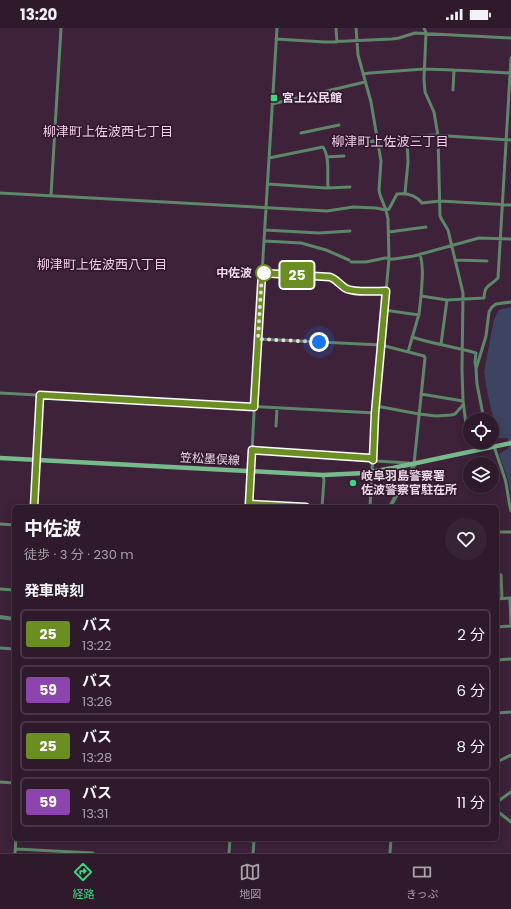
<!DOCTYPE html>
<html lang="ja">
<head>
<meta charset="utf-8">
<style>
	:root { --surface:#2e1a2b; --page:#362333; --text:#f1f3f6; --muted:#a7a1a9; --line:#493847; --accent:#3ad77f }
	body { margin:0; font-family:Poppins,"Noto Sans JP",sans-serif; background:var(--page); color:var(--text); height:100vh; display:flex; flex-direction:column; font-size:15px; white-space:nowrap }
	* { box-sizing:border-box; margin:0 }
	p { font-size:13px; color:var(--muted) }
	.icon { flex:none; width:22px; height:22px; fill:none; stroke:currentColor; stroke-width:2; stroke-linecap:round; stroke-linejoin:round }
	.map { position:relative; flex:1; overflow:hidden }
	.details { position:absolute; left:12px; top:477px; width:487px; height:336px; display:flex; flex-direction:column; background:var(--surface); border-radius:6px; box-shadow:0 2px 10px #0003,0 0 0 1px var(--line) }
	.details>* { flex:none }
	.badge { padding:0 8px; border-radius:3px; font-size:14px; line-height:26px }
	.controls { position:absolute; left:463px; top:385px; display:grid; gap:8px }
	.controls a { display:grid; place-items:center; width:36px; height:36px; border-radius:50%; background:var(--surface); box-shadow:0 2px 10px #0003,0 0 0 1px var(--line); font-size:20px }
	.you { position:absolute; width:20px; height:20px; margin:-10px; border:3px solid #fff; border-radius:50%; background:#1a73e8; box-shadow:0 0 0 6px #1a73e833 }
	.map>.badge { position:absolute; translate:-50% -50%; box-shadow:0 0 0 2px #fff }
	h2 { padding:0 12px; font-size:15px; line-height:36px }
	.round { display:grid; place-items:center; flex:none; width:42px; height:42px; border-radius:21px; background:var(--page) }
	.summary { display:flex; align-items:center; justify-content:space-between; height:68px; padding:0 12px }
	h1 { font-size:19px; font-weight:700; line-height:30px }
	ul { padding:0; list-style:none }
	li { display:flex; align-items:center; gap:12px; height:50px; margin:0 8px 6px; padding:0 4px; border:2px solid var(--line); border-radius:6px }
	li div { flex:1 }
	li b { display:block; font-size:15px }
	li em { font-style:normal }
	li .badge { min-width:44px; font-weight:700; text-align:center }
	.status { display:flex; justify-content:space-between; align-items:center; height:28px; padding:0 20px; background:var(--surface); direction:ltr }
	.status svg { height:11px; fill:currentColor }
	.dock { display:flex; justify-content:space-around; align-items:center; height:56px; border-top:1px solid var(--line); background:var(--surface); font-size:11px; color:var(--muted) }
	.dock a { display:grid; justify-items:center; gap:2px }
	.dock .selected { color:var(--accent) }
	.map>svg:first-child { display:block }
	.green { fill:#3d4461 }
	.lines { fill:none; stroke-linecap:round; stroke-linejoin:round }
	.minor { stroke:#5e876a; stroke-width:3 }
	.tertiary { stroke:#5e876a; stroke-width:4 }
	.secondary { stroke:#77ba8c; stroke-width:4.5 }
	.line-casing { stroke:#fff; stroke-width:9 }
	.line { stroke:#6b8e23; stroke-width:6 }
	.walk { stroke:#ecdae8; stroke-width:4; stroke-dasharray:0 7.2 }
	.poi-dot { fill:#3ad77f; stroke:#33192f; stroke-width:1.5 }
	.stop-dot { fill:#fff; stroke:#6b8e23; stroke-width:2 }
	.labels { text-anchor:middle; stroke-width:3.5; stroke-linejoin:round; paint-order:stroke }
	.poi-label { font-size:12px; font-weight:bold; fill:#ecdae8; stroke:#33192f; text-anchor:start }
	.stop-label { font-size:12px; font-weight:bold; fill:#ecdae8; stroke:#33192f; text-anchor:end }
	.street-label { font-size:12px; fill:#ecdae8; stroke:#33192f }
	.neighbourhood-label { font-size:13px; fill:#f1cde9; stroke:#33192f }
</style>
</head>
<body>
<div class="status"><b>13:20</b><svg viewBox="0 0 49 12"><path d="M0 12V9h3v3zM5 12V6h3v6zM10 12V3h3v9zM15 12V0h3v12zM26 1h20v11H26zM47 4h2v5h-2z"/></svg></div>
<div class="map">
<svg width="511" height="825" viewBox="0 0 511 825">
	<rect width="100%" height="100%" fill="#3d2239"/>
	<path class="green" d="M511,279V465L508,452L499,426L509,420L508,410H498L488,368L484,344L494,291L499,282Z"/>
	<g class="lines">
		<path class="minor" d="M336,0L337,14
			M356,0L358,27L371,74L381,133L379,162L380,167L386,182L388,191L389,231L375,385L370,479
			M424,0L426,5L424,51L425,64L434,84L438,108L440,188L442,192L448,202L463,265L462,342L463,373L466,396H470
			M276,11L325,14L392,11L399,10L415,5L511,10
			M363,46L370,45L424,41L454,42L511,45
			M453,62L454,42
			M272,76L365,54
			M301,105L339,97
			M343,117L355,115L432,107L511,112
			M327,129L344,128
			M269,130L323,119C330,129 327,147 328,160
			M268,156L326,160L350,159
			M0,165L327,183L353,179L376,180L386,182L389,181L397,166C406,165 416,167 422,175L440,173L511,177
			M405,165L408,134L407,110
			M51,167L61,0
			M265,202L319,205L350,203
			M389,204L426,199
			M264,213L301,215L326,222L349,232
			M420,226C424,239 422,254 421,268L447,272L484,270C485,256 489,259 498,250L511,30
			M456,232L487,233
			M351,234H366L385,230L394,231L414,228L479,210L511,211
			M262,245L330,249C336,251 339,256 345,260C353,265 376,263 386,263
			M384,282L419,287
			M412,309C433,316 455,319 476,325L475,334L476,340
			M258,311L381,317L424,328L425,330L414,436
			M441,316L447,272
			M408,324L419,286L421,268
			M0,365L375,385
			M421,366L463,373
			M376,378L419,386L436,388L451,387L455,386L463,377
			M484,392L477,356L476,341L486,308L489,284L492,279L496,276L511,274
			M276,398L277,380
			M492,412C496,425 501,438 505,451C508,462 508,472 511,483
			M252,422L370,430L376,433L409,435
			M394,441C402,442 404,446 404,453
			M249,476L306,479
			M34,479L40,367
			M249,479L258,311L277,0
			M322,479L324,452L323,447
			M0,496L14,497
			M497,504H511
			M497,546L501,547L502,571
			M0,561L14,562
			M497,571L511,570
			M510,571L511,598
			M497,599L511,598
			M0,620L14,621
			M497,632L511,631
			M497,685L511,684
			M497,734L511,727
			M0,754L14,755
			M497,774L511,764
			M497,783L511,794
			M230,811L254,813
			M16,821L93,825
			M15,825L16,811
			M229,825L230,811
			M253,825L254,813
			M390,825L391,811"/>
		<path class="tertiary" d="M390,479L404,453L415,436
			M0,589L14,591"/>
		<path class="secondary" d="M0,430L323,447L365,445L393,440L511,415"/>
	</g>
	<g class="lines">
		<defs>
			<path id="line" d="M34,479L40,367L254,379L262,245L330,249C336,251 339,256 345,260C353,265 376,263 386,263L375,385L373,432L370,430L252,422L249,476L306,479"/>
		</defs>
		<use href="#line" class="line-casing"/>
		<use href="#line" class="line"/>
		<path class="walk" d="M264,245H262L258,311L319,314"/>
	</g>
	<g class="poi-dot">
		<rect x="270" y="66" width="8" height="8" rx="2"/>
		<circle cx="353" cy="455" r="4"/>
	</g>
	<circle class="stop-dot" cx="264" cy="245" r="8"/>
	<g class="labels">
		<g class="poi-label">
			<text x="282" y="74">宮上公民館</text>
			<text x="361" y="452">岐阜羽島警察署<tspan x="361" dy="14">佐波警察官駐在所</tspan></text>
		</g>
		<g class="stop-label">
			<text x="252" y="249">中佐波</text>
		</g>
		<g class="street-label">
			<text transform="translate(210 431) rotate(3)" y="4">笠松墨俣線</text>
		</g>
		<g class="neighbourhood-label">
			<text x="108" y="108">柳津町上佐波西七丁目</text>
			<text x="390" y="118">柳津町上佐波三丁目</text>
			<text x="102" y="241">柳津町上佐波西八丁目</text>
		</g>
	</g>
</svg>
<div class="controls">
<a><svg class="icon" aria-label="locate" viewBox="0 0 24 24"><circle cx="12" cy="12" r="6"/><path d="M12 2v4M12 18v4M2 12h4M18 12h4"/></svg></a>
<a><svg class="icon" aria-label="layers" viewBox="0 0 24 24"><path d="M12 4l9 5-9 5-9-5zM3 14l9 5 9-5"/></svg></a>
</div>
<div class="you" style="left:319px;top:314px"></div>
<b class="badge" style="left:297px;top:247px;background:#6b8e23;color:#fff">25</b>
<section class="details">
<div class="summary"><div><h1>中佐波</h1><p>徒歩 · 3 分 · 230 m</p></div><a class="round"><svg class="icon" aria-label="heart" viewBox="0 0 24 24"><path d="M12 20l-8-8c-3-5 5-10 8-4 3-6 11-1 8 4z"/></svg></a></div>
<h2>発車時刻</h2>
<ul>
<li><span class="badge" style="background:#6b8e23;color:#fff">25</span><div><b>バス</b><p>13:22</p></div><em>2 分</em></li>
<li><span class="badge" style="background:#8e44ad;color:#fff">59</span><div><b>バス</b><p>13:26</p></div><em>6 分</em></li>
<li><span class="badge" style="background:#6b8e23;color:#fff">25</span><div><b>バス</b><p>13:28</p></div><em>8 分</em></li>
<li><span class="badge" style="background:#8e44ad;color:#fff">59</span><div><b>バス</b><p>13:31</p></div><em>11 分</em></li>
</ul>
</section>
</div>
<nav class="dock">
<a class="selected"><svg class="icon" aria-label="directions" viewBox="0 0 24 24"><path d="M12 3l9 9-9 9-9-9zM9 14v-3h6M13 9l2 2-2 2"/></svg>経路</a>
<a><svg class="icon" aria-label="map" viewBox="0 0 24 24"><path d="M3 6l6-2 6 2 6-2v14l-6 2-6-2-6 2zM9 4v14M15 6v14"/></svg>地図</a>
<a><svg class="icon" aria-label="tickets" viewBox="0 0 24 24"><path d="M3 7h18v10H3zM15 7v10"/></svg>きっぷ</a>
</nav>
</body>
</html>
